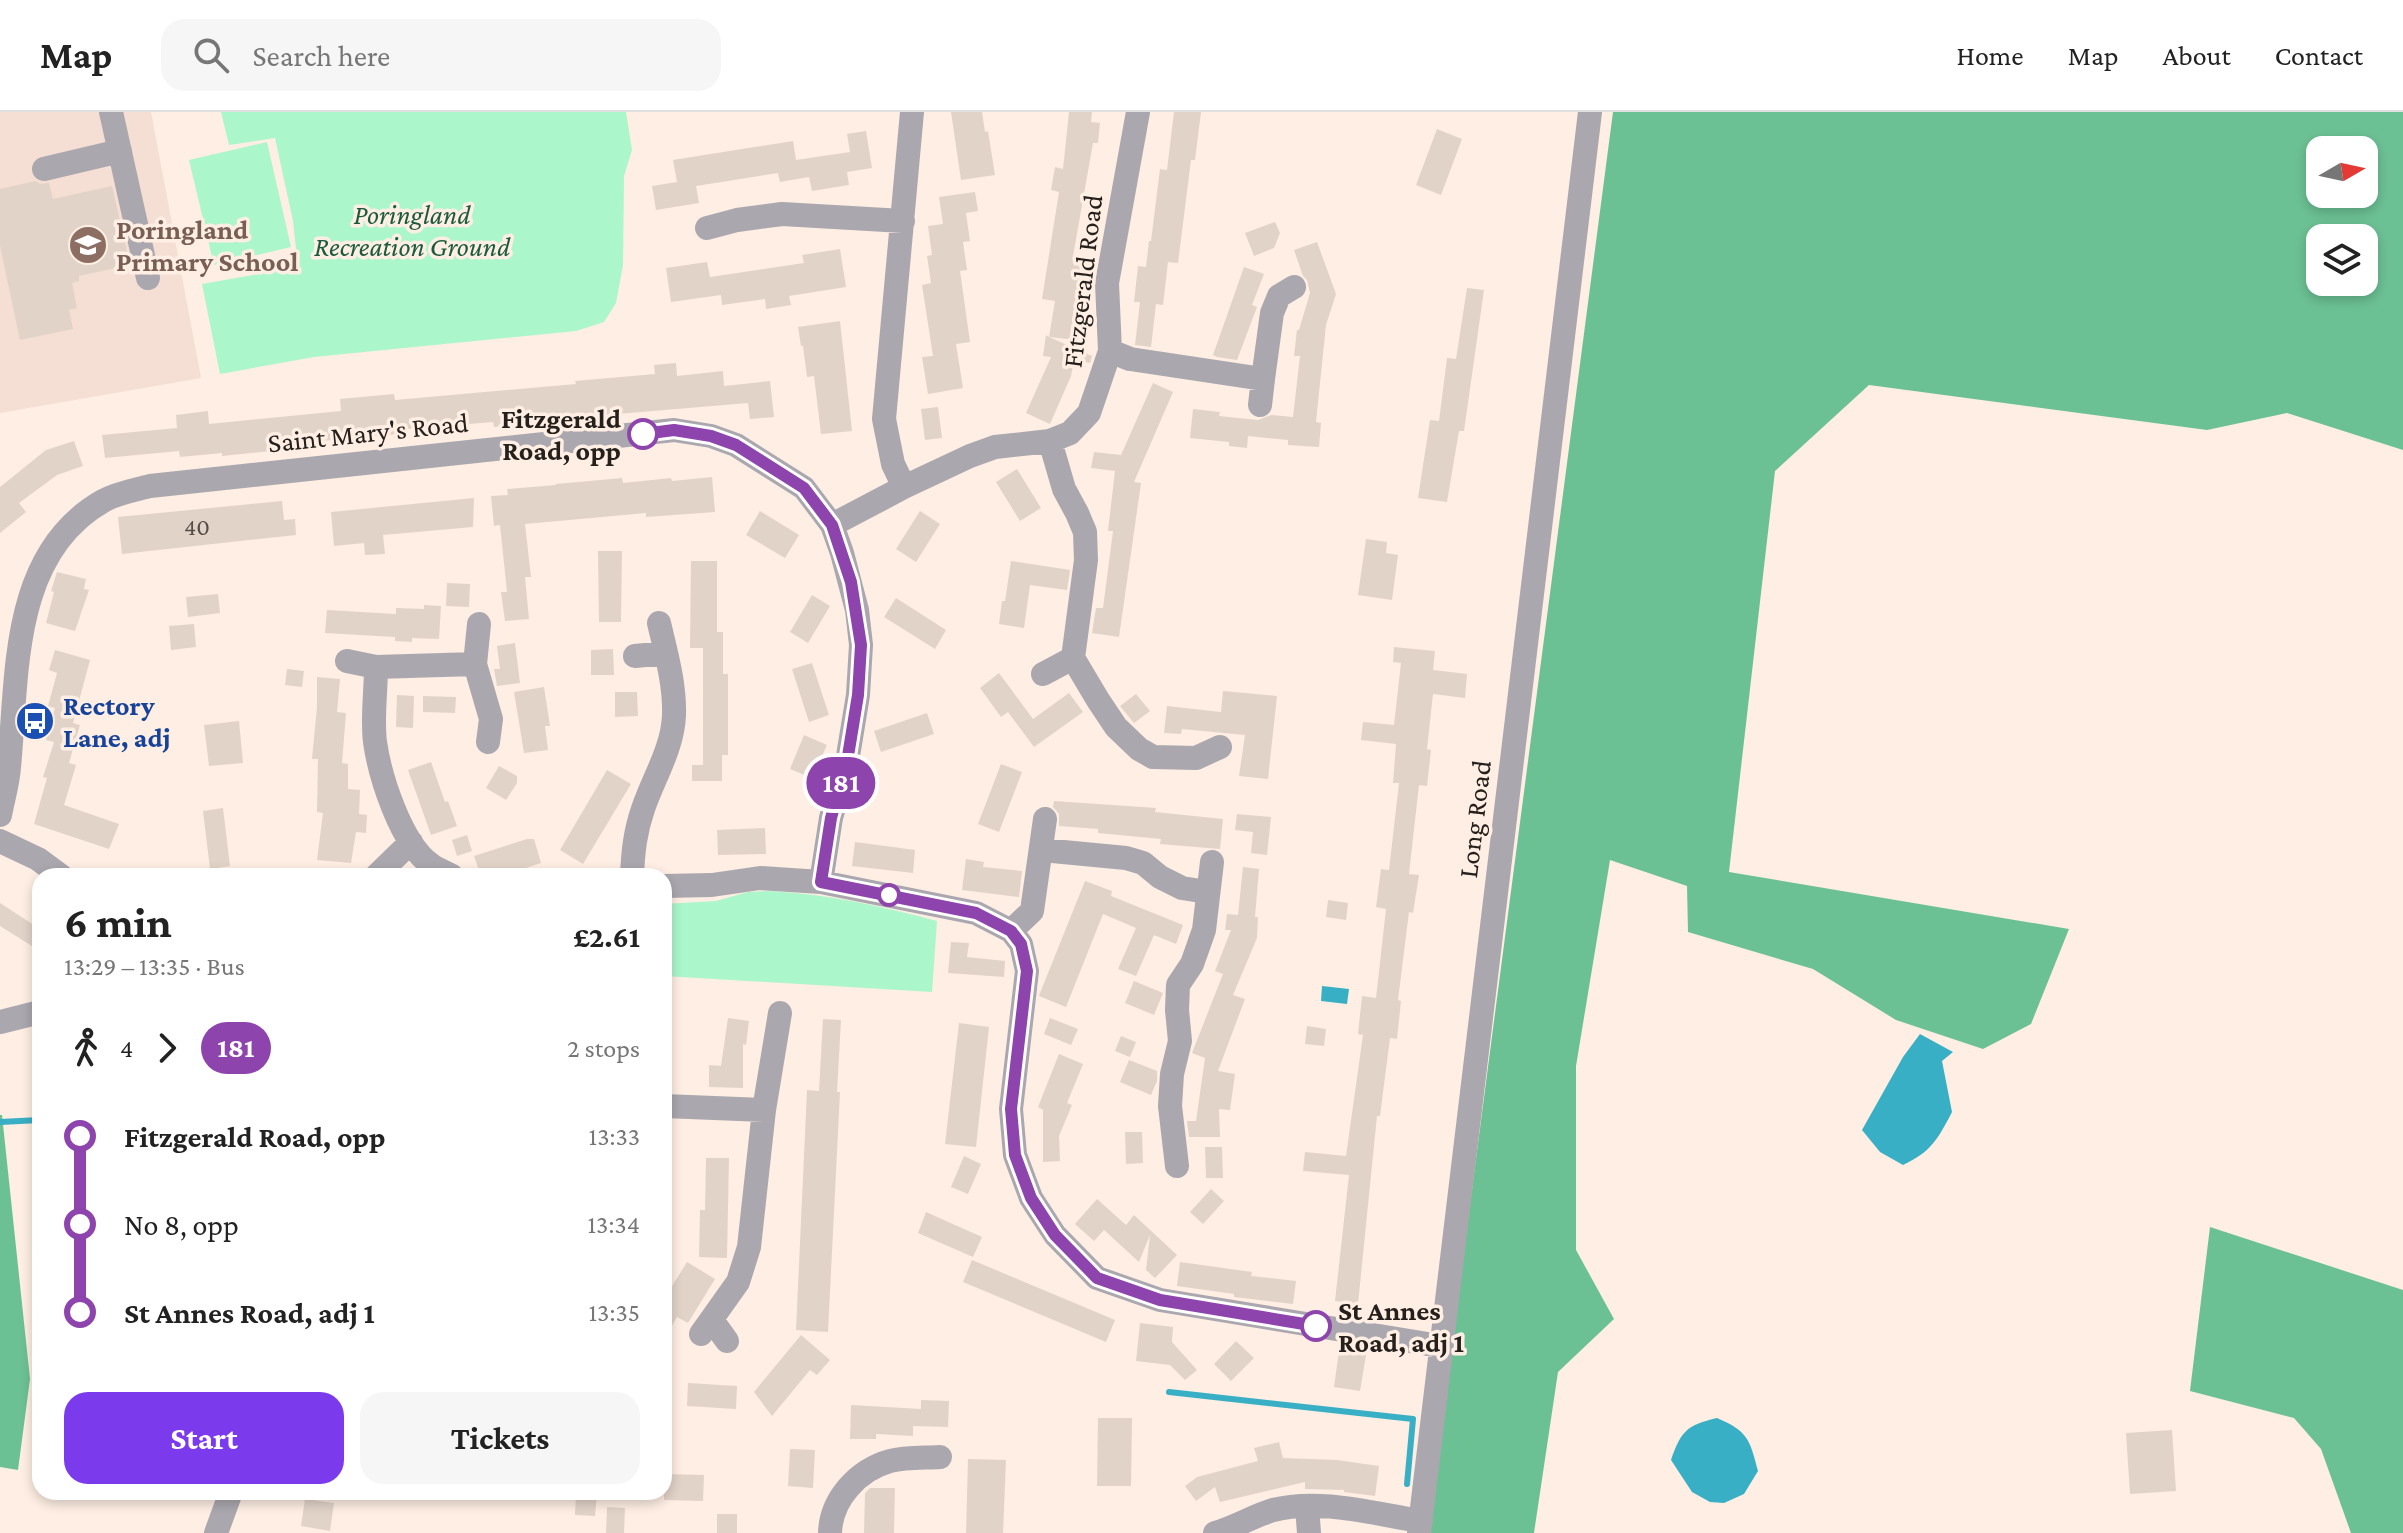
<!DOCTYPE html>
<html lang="en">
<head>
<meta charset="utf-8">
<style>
	:root { --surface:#fff; --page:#f6f6f6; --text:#222; --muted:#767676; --line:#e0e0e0; --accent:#7c3aed }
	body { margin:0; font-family:"Crimson Pro",serif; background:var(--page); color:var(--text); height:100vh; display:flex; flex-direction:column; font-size:30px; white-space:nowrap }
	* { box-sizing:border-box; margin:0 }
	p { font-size:26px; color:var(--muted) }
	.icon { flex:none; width:44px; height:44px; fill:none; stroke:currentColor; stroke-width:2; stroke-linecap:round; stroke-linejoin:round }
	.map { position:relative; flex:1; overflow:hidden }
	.side { position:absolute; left:32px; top:756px; width:640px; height:632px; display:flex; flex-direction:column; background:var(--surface); border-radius:24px; box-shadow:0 4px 12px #0003 }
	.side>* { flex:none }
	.badge { padding:0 16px; border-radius:26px; font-size:28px; line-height:52px }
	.needle { width:52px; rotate:81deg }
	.tools { position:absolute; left:2306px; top:24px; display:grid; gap:16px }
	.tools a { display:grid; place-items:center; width:72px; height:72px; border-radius:16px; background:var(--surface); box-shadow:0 4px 12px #0003; font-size:40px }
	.map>.badge { position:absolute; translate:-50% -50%; box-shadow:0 0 0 4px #fff }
	.legs { display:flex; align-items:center; gap:12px; height:88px; padding:0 32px; font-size:26px }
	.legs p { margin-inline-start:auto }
	.summary { display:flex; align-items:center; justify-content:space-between; height:136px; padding:0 32px }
	h1 { font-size:44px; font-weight:700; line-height:60px }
	.primary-button { display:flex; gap:16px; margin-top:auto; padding:16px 32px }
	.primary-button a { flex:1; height:92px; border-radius:24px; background:var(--accent); color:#fff; font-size:32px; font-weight:700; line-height:92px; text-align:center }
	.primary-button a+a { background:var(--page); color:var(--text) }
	ul { padding:0 32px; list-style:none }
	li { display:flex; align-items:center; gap:28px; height:88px; font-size:30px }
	li i { display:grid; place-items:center; width:12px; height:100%; margin:0 10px; background:currentColor }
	li i::after { content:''; width:20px; height:20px; margin:-10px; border:6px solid; border-radius:50%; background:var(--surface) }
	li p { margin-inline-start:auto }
	li:first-child i { background:linear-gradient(#0000 50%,currentColor 0) }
	li:last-child i { background:linear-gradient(currentColor 50%,#0000 0) }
	header { display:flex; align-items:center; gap:48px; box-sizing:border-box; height:112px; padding:0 40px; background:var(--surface); border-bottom:2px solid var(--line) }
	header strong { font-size:38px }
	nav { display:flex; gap:44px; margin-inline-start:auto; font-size:28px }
	.search { width:560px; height:72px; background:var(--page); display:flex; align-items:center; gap:20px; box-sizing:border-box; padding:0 28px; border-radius:24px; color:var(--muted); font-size:30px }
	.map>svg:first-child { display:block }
	.education { fill:#f5ded3 }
	.green { fill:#acf6cc }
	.forest { fill:#6cc194; fill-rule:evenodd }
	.water { fill:#38afc5 }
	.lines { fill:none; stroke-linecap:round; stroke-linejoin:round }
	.stream { stroke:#38afc5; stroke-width:6 }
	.building { fill:#e2d3c8 }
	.minor { stroke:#aaa7ae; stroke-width:24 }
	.line-1-casing { stroke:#fff; stroke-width:18 }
	.line-1 { stroke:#8e44ad; stroke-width:12 }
	.stop-1-dot { fill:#fff; stroke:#8e44ad; stroke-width:4 }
	.labels { text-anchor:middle; stroke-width:7; stroke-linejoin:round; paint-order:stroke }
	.number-label { font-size:24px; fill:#554d47 }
	.park-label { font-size:28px; font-style:italic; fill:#1b5b3d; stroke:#feeee3 }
	.education-label { font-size:28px; font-weight:bold; fill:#785e54; stroke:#feeee3; text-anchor:start }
	.street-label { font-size:28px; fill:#26201c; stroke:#feeee3 }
	.stop-label { font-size:28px; font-weight:bold; fill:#26201c; stroke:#feeee3; text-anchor:end }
	.transit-label { font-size:28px; font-weight:bold; fill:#164399; stroke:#feeee3; text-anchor:start }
</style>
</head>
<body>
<header>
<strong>Map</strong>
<div class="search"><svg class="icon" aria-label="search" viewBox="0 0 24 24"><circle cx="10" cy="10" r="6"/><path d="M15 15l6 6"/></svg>Search here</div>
<nav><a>Home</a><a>Map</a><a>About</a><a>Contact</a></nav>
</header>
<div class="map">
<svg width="2403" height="1421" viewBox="0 0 2403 1421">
	<rect width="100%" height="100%" fill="#feeee3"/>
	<path class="education" d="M0,0H151L201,266L0,301Z"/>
	<path class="green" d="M221,0H626L632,38L624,64L623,153L616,191L604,210L576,219L314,245L220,262L202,172L298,155L293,109L275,26L229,33Z
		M267,30L291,135L214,153L189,48Z
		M769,779C826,782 882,794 937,809L932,880L664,864V792L716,789L748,780Z"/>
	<path class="forest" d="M1613,0H2403V338L2287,301L2207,318L1869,273L1775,359L1729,760L2069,817L2031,912L1983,937L1896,908L1813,857L1688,820L1687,774L1610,748L1576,954V1138L1614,1207L1558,1260L1534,1421H1427ZM2320,38H2364V82H2320ZM2320,126H2364V170H2320Z
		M0,1003H2L30,1267L18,1358L0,1355Z
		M2210,1115L2403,1178V1421H2351L2321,1337L2294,1306L2190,1279Z"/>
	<path class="water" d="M1322,874L1349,877L1347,892L1321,889Z
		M1920,922L1953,940L1942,949L1952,1000C1938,1027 1931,1040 1903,1053L1880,1040L1862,1018L1903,945Z
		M1717,1306C1748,1319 1750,1328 1758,1359L1744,1382L1724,1391L1710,1390L1692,1380L1671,1348C1681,1319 1687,1313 1717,1306Z"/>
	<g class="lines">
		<path class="stream" d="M0,1010L40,1008
			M1169,1280L1413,1307L1407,1372"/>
	</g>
	<path class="building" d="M951,0H982L985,20L988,19L995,63L961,68Z
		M1069,0H1092L1091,10L1100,11L1098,31H1093L1073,144L1083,145L1075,199L1085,201L1082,222H1078L1077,228L1049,225L1092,244L1090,251L1074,248L1071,264L1050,312L1026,301L1051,245L1043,244L1046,223L1049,225L1055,189L1042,187L1059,80L1051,78L1055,55L1063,57Z
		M1174,0H1201L1195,48H1191L1178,151L1168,150L1163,193L1156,192L1151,235L1135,233L1140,190H1134L1138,154L1146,155L1149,129H1151L1160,57L1167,58Z
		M1437,17L1462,27L1441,83L1416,73Z
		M866,19L872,56L847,60L849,73L812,79L809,65L780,70L778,61L696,74L699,91L656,98L652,74L677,70L673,48L793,29L796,48L850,40L847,22Z
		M36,69L40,72L49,71L53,87L112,74L130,153L79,164V169L72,171L77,196L69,198L73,217L20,228L0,134V77Z
		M975,80L978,99L966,101L970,129L963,130L967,158L960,159L970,230L956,232L963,276L928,282L922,245L933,244L922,173L931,171L927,144L932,143L928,114L943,112L939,85Z
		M1275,110L1280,121L1274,136L1254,144L1245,121Z
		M1317,130L1336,182L1326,213L1316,310L1321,311L1319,335L1288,333V328L1248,324L1247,336L1229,334V330L1190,326L1193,297L1220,300L1219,304L1258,308L1271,303L1293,305L1300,244H1294L1297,218H1299L1310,181L1307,168L1303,164L1294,138Z
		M840,137L846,175L789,184L791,193L766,197L765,187L722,193L721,183L671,190L666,156L707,150L710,165L804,151L802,143Z
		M1244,155L1264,162L1252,193L1257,195L1237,248L1217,245L1213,243Z
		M1467,176L1484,178L1464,319H1459L1447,390L1418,386L1430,308L1439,309L1447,246L1456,247Z
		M840,209L852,319L821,322L814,264L807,265L803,234H801L798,215Z
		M676,251L677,264L723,259L724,274L770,269L774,305L750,307L748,291L558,307V309L494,315L493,310L398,318V322L322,329V334L222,344V341L180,345L179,339L105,346L102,323L177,316L176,303L208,299L209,312L341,299L340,287L394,282L395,288L576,272L575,269L655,262L654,253Z
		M1153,271L1173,280L1134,370L1141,371L1119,525L1092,521L1096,496H1103L1113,419H1108L1115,359L1091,356L1094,340L1121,343Z
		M938,295L942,326L925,328L921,297Z
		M74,329L83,354L57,363L19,391L26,400L0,421V375L46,338Z
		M1017,357L1041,396L1020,409L996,370Z
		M712,365L715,400L646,405V401L525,412L531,465H525L529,507L505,509L501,480H507L500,413L494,414L491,384L508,383L507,377L556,373V372L622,366L623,371L671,366L672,369Z
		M474,386L473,415L383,423L385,442L365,443L364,431L334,434L331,400Z
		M282,389L284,408L295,407L296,423L122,442L118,405Z
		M760,399L799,423L785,446L746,423Z
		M920,399L940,412L916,450L896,437Z
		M1366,427L1387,430L1386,441L1398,443L1392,488L1358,483Z
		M598,439H622L621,510H599Z
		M691,449H717V520H723V562H728V643H722V669H692V653H703V536H690Z
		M1011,449L1070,458L1067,478L1030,473L1024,516L999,512L1002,489H1005Z
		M57,460L86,467L84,477L89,478L75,519L46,511L54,480L51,479Z
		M447,471L470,472L469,495L446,494Z
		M218,482L220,501L188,505L186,485Z
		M812,483L830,494L808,531L790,520Z
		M896,486L946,518L935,537L884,505Z
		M424,493L441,494L439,527L412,526V530L395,529V525L325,521L327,498L396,502V496L424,497Z
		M194,512L196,535L171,538L169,514Z
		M515,531L520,571L497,574L494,557H500L497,534Z
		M1394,535L1435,539L1433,558L1467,562L1465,586L1433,582L1427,637L1431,638L1427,674L1419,673L1409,762L1419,763L1413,801L1409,800L1398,888L1401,889L1397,927L1390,926L1380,1004H1377L1358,1192L1335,1189L1349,1063L1303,1059L1305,1040L1346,1044L1363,923L1358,922L1362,884L1376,886L1386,797L1376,795L1381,757L1389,758L1399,671H1393L1396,632L1361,628L1363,610L1394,613L1401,551L1393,550Z
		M613,537L614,563H591V538Z
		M55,538L90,548L73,611L80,613L69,651L76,653L64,693L119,712L109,737L34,712L47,666L43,665L54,630L46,628L55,596L48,594L57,561L49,558Z
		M812,551L829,603L809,610L792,557Z
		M287,557L304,559L302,575L285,573Z
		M999,561L1033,607L1069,581L1083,600L1034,635L1008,600L1001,605L980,576Z
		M317,565L340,567L337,600L346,601L342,651L348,652V677L360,678L359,702L367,703L366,721L356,720L351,751L317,748L323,701L317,700L318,647H312L317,595Z
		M544,575L550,614H545L548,638L524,641L514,580Z
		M1223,579L1277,584L1268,667L1239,664L1245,623L1182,617L1181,622L1164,621L1167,594L1221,600Z
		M615,580H637L638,604L615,605Z
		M1136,582L1150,599L1134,611L1120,594Z
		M397,583L414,584L413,616L396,615Z
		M423,584L456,585L455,601L423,600Z
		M927,601L934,622L881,640L874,619Z
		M239,609L243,651L209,654L204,613Z
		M804,623L827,633L812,666L790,657Z
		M431,650L445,690L448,689L457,714L431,723L408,658Z
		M1001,652L1022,660L999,720L978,712Z
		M499,654L517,664V671L506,688L486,676Z
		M607,658L631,672L583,752L560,738Z
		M1054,689L1156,696L1155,700L1223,707L1220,737L1160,732L1161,727L1098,721V717L1059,714V702L1053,695Z
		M223,696L230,754L210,757L203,699Z
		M1237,702L1271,705L1267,743L1251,741L1253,720L1235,718Z
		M765,716L766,742L718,743L717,718Z
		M467,723L472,739L457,744L452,728Z
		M527,727H534L541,751L501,764H481L474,744Z
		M855,730L915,738L913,761L852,754Z
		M966,747L984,750L983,755L1022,759L1019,785L962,778Z
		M1243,755L1259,757L1255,805H1258L1257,826L1233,883L1245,887L1218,959L1235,962L1230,998L1219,997L1220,1025H1189L1187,1009H1196L1205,946L1192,941L1223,862L1215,859L1231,818H1225L1227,802L1238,803Z
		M1085,769L1112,779L1111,784L1183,813L1176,832L1154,823L1136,864L1118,857L1136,816L1103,802L1066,895L1039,884L1040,881Z
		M1328,788L1348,791L1346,808L1326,805Z
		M0,791L40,817V839L0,814Z
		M951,830L969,831L967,845L1005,849L1004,865L948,861Z
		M1134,869L1163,881L1154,903L1125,891Z
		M728,906L749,909L746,933L743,932V976L709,975V953L721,954Z
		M1050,906L1078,917L1071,933L1044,922Z
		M823,907L841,908L837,980H840L828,1220L796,1218L807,978L819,979Z
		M959,911L989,915L976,1035L945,1032Z
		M1307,914L1326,917L1324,934L1305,932Z
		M1121,924L1136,930L1130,945L1115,939Z
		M1059,942L1083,952L1067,991L1072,993L1059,1024L1060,1049L1043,1050V998L1038,995Z
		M1129,948L1157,959V969L1151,983L1120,970Z
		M1125,1020H1142L1143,1051L1126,1052Z
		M1205,1035H1222L1223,1066H1206Z
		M964,1044L981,1052L968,1082L951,1075Z
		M706,1046H729L727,1146L699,1145L700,1098H705Z
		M1211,1077L1224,1089L1203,1112L1190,1100Z
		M1097,1087L1126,1113L1134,1103L1177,1143L1155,1166L1146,1158L1150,1123L1139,1150L1104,1118L1094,1129L1075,1112Z
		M926,1100L982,1125L973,1145L918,1121Z
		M972,1148L1115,1208L1106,1230L963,1170Z
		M687,1150L715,1167L688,1211L677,1205L664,1227V1187Z
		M1180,1150L1252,1160L1251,1164L1296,1169L1293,1192L1234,1185V1182L1177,1174Z
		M1140,1211L1173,1215L1172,1230L1197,1258L1185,1268L1170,1253L1136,1249Z
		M801,1223L830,1248L817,1263L810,1258L772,1304L754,1280Z
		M1236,1229L1254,1246L1231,1269L1214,1252Z
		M1339,1239L1366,1243L1360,1279L1334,1275Z
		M688,1271L737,1274L736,1297L687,1294Z
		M921,1288L949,1289L948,1315L913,1314V1324L876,1322V1327H850L851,1293L921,1297Z
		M1098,1306H1132L1131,1374H1097Z
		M2172,1318L2176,1379L2130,1382L2126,1321Z
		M1279,1330L1283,1346L1337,1348L1379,1354L1375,1384L1344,1380V1378L1305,1377V1370L1220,1390L1215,1375L1196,1389L1185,1374L1197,1365L1258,1349L1254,1336Z
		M790,1337L815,1338L813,1376L788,1374Z
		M968,1347L1006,1348L1003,1421H966Z
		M664,1362L704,1363L703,1389L664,1388Z
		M870,1376H895L894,1421H864L865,1381Z
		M576,1380H597L595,1404L575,1403Z
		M305,1387L334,1391L330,1419L301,1414Z
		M607,1395L625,1396L624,1421H606Z
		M717,1402H737V1421H717Z"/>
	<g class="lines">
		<path class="minor" d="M111,0L148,166
			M44,57L120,39
			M707,116L737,108L782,102L903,109
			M1110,239L1130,247L1263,267L1272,201L1279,184L1294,175
			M1260,293L1263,267
			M1050,329L1064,377L1077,401L1085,420L1086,448L1073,546L1098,588L1116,615L1139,637L1153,645L1196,646L1220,635
			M904,375L893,352L884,307L912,0
			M832,413L904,375L970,344L995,335L1050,329L1070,321L1089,301L1110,239L1107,171L1138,0
			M635,544L666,541
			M347,549L376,555
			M475,552L479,512
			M1043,562L1073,546
			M0,703C3,687 8,671 9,655C18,562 10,442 103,389C117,381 135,378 150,374L674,318L711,324L736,333L804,376L832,413L842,441L857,498L861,533L858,583L848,644L831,706L821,770
			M0,729L38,747L61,764
			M1042,738L1126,746L1143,751L1160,765L1182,776L1207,780
			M376,764L411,730
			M452,764C445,760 436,757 430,752C401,731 380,665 375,630C372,606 376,579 376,555L475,552L491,607L488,630
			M632,764C633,740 635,720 643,697C653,667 673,636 674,603C675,572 666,541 659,511
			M664,774L712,773L760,766L821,770L976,801L1011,819L1021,832L1027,859L1011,997L1015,1043L1031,1086L1055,1123L1097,1166L1160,1188L1440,1234
			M1011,819L1032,799L1045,707
			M0,910L40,900
			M664,994L764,998
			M1177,1054L1170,994L1172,962L1180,929L1177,898L1178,873L1192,852L1204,818L1212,750
			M712,1208L727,1229
			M701,1222L738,1170L749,1135L764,998L780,901
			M1307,1394L1309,1421
			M216,1421L231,1380
			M830,1421C831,1387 858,1358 890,1349C905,1345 924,1346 940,1345
			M1215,1421C1236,1415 1253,1404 1273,1398C1320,1386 1374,1402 1421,1409
			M1419,1421L1590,0"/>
	</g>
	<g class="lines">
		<defs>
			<path id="line-1" d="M643,322L674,318L711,324L736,333L804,376L832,413L851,470L861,533L858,583L848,644L831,706L821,770L976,801L1011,819L1021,832L1027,859L1011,997L1015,1043L1031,1086L1055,1123L1097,1166L1160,1188L1316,1214"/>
		</defs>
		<use href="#line-1" class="line-1-casing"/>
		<use href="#line-1" class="line-1"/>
	</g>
	<defs>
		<symbol id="school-disc" viewBox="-11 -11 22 22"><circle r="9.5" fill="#8d6e63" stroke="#feeee3"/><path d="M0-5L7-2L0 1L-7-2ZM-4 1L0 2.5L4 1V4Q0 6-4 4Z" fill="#fff"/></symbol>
		<symbol id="bus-disc" viewBox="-11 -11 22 22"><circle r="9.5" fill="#1a4fb4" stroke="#feeee3"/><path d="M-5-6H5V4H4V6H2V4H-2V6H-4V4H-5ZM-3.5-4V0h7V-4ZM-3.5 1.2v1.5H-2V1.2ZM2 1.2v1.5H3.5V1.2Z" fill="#fff"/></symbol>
	</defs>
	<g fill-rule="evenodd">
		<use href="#school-disc" x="66" y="111" width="44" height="44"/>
		<use href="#bus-disc" x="13" y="587" width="44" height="44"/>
	</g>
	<g class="stop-1-dot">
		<circle cx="643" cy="322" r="14"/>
		<circle cx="889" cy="783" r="10"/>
		<circle cx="1316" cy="1214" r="14"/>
	</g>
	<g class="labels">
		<g class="number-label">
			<text x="197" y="423">40</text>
		</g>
		<g class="park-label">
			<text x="412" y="112">Poringland<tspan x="412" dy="32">Recreation Ground</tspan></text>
		</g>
		<g class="education-label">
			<text x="116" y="127">Poringland<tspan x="116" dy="32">Primary School</tspan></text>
		</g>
		<g class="street-label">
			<text transform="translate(1082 169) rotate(-83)" y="10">Fitzgerald Road</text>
			<text transform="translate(368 320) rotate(-6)" y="10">Saint Mary's Road</text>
			<text transform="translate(1474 707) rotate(-83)" y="10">Long Road</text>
		</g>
		<g class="stop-label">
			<text x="621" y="316">Fitzgerald<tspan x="621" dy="32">Road, opp</tspan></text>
			<text x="1338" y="1208" text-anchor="start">St Annes<tspan x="1338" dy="32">Road, adj 1</tspan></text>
		</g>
		<g class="transit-label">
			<text x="63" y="603">Rectory<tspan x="63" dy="32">Lane, adj</tspan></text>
		</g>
	</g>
</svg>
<div class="tools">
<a><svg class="needle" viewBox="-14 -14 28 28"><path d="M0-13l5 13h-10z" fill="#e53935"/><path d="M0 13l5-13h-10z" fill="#767676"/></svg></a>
<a><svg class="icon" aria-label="layers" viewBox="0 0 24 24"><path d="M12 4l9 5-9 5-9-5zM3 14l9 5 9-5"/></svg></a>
</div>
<b class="badge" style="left:841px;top:671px;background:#8e44ad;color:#fff">181</b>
<section class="side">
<div class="summary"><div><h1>6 min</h1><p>13:29 – 13:35 · Bus</p></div><b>£2.61</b></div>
<div class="legs"><svg class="icon" aria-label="walk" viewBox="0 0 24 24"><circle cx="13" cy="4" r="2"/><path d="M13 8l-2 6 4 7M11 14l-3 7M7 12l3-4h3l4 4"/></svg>4<svg class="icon" aria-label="forward" viewBox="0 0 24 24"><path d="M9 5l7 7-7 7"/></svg><b class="badge" style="background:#8e44ad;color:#fff">181</b><p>2 stops</p></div>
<ul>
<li><i style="color:#8e44ad"></i><b>Fitzgerald Road, opp</b><p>13:33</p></li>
<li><i style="color:#8e44ad"></i><span>No 8, opp</span><p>13:34</p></li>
<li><i style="color:#8e44ad"></i><b>St Annes Road, adj 1</b><p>13:35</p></li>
</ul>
<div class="primary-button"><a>Start</a><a>Tickets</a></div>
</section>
</div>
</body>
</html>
